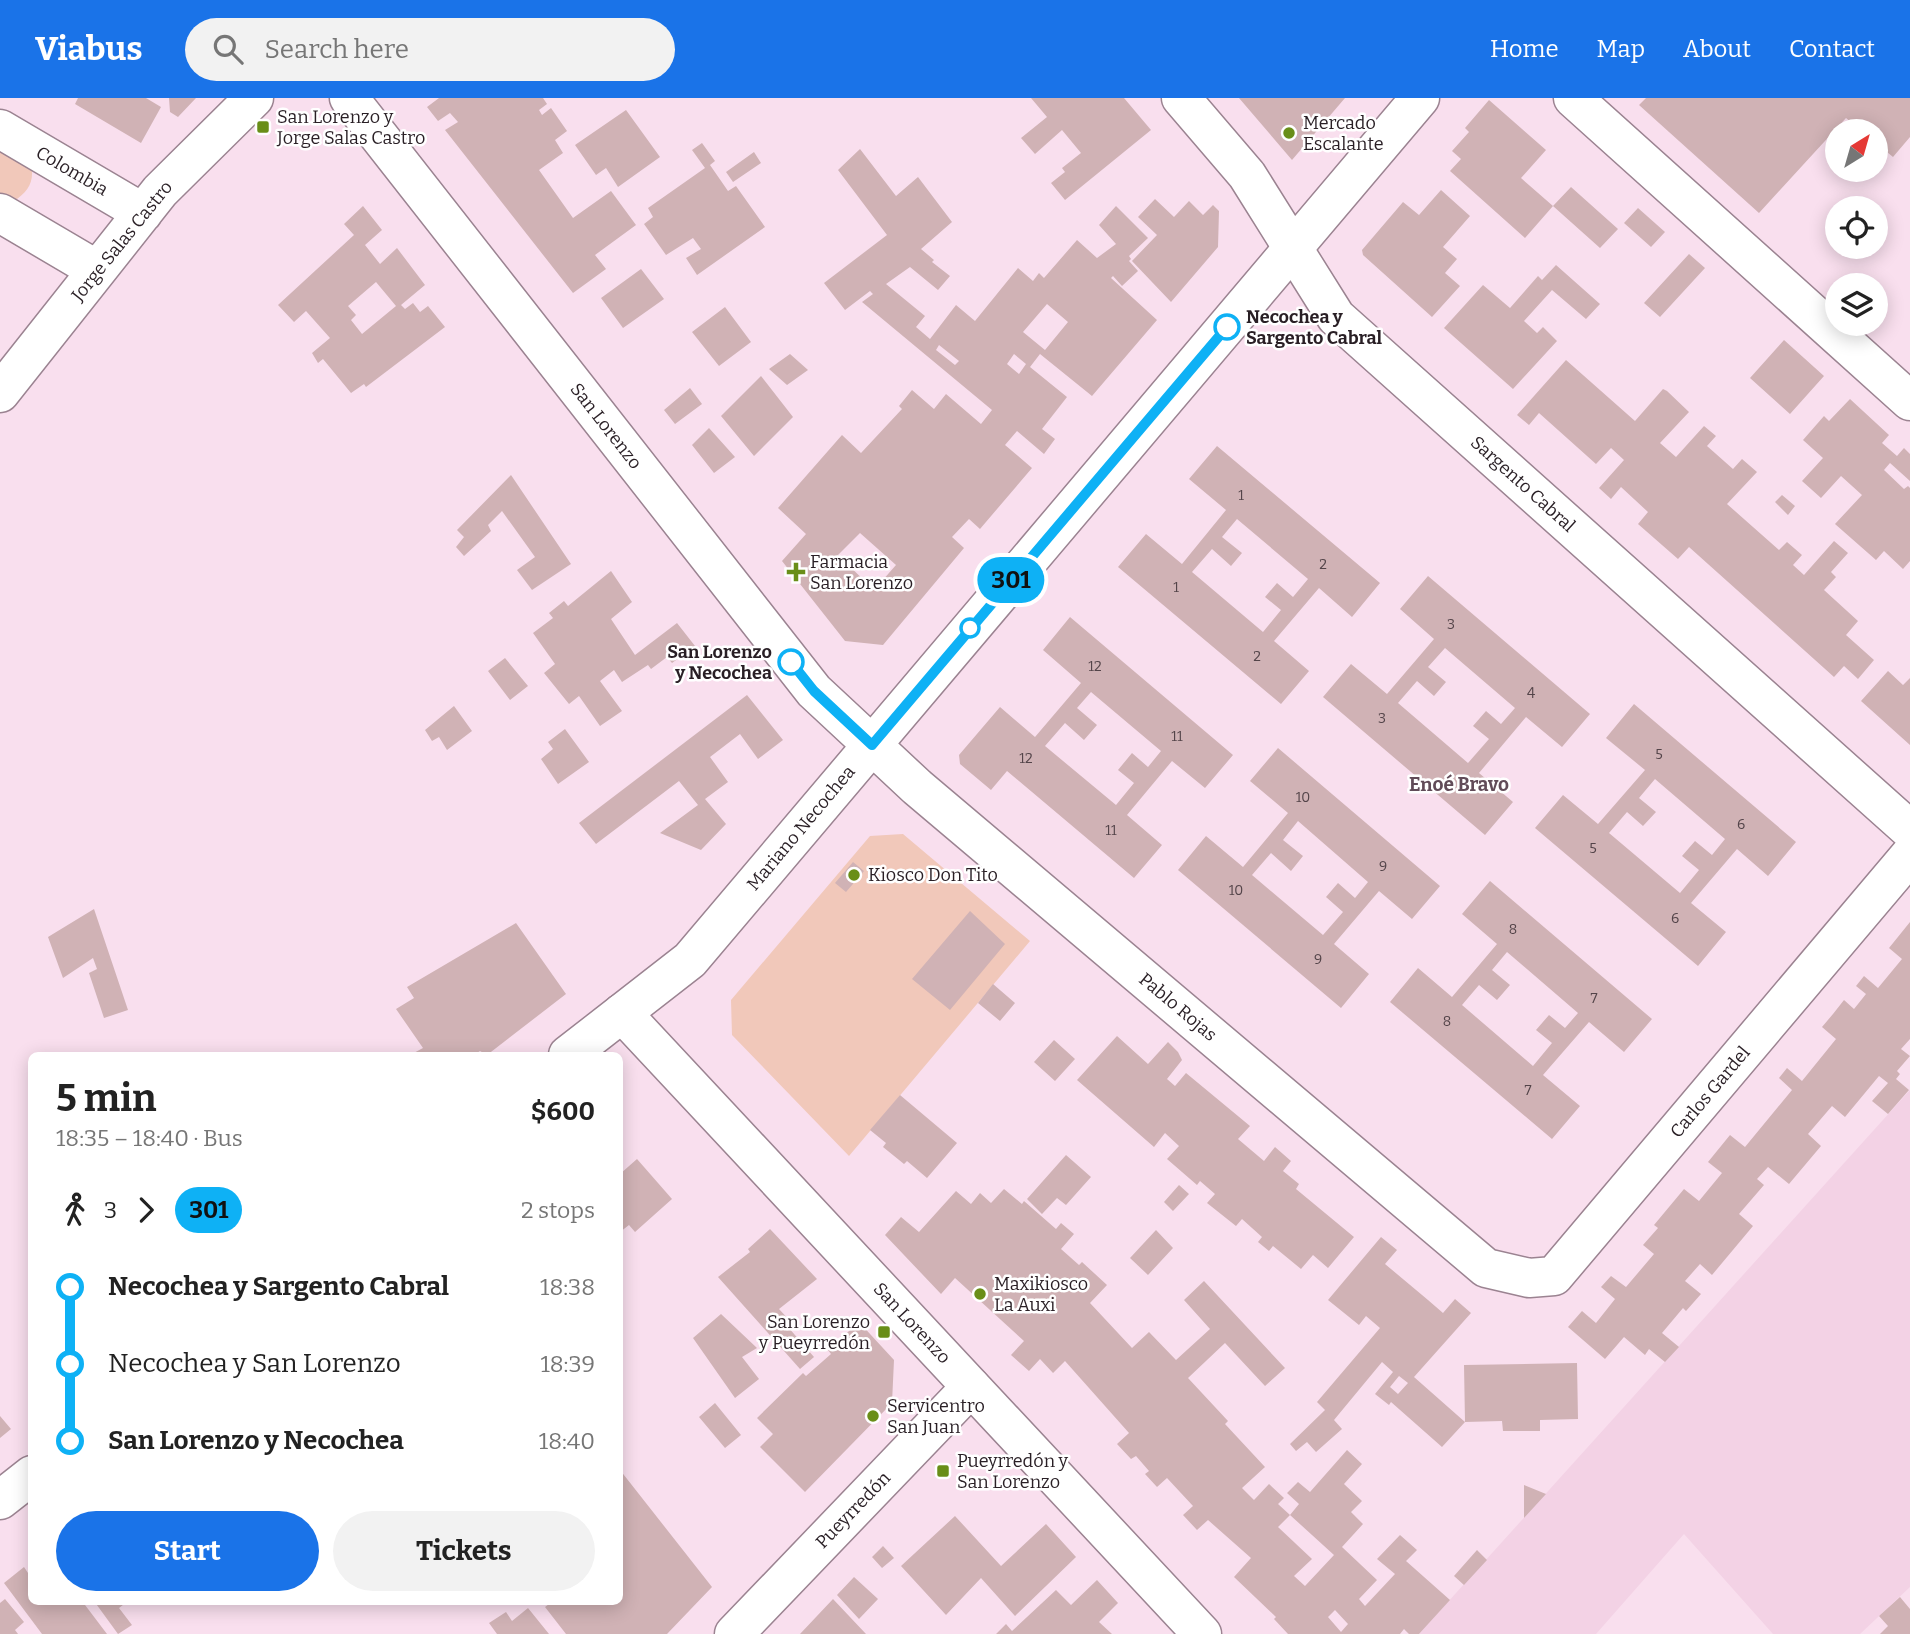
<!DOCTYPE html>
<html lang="en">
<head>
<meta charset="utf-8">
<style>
	:root { --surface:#fff; --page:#f2f2f2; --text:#222; --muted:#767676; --accent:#1a73e8 }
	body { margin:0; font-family:Bitter,serif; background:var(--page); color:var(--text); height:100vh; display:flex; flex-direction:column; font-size:26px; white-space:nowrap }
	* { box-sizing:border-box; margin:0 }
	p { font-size:23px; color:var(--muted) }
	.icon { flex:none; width:38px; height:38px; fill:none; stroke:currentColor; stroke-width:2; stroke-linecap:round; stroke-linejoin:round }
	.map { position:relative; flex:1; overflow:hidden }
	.details { position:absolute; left:28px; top:954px; width:595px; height:553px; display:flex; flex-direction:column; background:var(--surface); border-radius:10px; box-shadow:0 4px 18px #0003 }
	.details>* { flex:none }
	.badge { padding:0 14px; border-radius:23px; font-size:24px; line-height:46px }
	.needle { width:46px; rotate:37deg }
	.buttons { position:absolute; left:1825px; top:21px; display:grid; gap:14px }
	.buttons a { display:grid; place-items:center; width:63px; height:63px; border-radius:50%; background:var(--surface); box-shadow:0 4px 18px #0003; font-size:35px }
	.map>.badge { position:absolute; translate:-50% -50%; box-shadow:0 0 0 4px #fff }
	.legs { display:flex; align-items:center; gap:10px; height:77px; padding:0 28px; font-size:23px }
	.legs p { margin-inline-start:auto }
	.summary { display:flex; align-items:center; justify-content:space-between; height:119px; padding:0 28px }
	h1 { font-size:38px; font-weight:700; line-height:52px }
	.action { display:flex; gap:14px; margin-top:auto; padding:14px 28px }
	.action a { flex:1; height:80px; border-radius:42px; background:var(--accent); color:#fff; font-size:28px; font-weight:700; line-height:80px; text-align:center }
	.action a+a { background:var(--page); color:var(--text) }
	ul { padding:0 28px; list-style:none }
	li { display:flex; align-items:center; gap:24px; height:77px; font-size:26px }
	li i { display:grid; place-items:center; width:10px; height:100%; margin:0 9px; background:currentColor }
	li i::after { content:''; width:18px; height:18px; margin:-9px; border:5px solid; border-radius:50%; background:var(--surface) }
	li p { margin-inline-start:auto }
	li:first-child i { background:linear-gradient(#0000 50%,currentColor 0) }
	li:last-child i { background:linear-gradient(currentColor 50%,#0000 0) }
	header { display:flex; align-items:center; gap:42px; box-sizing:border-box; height:98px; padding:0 35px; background:var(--accent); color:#fff }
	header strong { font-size:33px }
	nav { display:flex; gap:38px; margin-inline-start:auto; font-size:24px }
	.search { width:490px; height:63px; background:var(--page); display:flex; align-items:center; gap:18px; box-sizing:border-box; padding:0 24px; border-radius:38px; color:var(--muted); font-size:26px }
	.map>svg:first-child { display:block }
	.built { fill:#f3d2e5 }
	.green { fill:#f1c8ba }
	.building { fill:#d0b2b5; fill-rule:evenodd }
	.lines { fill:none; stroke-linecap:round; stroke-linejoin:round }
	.minor-casing { stroke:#9b8391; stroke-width:41 }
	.tertiary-casing { stroke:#9b8391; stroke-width:41 }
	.secondary-casing { stroke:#9b8391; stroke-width:41 }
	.minor { stroke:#fff; stroke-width:38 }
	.tertiary { stroke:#fff; stroke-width:38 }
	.secondary { stroke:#fff; stroke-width:38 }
	.line-1-casing { stroke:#fff; stroke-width:16 }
	.line-1 { stroke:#0eb1f5; stroke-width:10 }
	.poi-dot { fill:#698e18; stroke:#fff; stroke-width:2.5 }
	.stop-1-dot { fill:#fff; stroke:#0eb1f5; stroke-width:3.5 }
	.labels { text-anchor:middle; stroke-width:5; stroke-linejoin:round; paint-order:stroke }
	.number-label { font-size:14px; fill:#534449 }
	.poi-label { font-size:18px; fill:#291f25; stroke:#fff; text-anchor:start }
	.street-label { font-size:18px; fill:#291f25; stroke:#fff }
	.stop-label { font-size:18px; font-weight:bold; fill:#291f25; stroke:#fff; text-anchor:start }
	.neighbourhood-label { font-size:19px; font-weight:bold; fill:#614b58; stroke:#fff }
</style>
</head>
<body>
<header>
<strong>Viabus</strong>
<div class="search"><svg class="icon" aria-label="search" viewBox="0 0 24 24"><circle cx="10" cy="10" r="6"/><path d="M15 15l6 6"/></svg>Search here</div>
<nav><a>Home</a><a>Map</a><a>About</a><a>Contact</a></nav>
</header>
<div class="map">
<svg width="1910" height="1536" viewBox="0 0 1910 1536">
	<rect width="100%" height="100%" fill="#f9dfee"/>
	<path class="built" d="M1910,992V1489L1860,1536H1773L1684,1436L1596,1536H1419Z"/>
	<path class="green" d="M0,53L32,72C33,87 26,95 14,103L0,95Z
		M903,736L1030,843L849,1058L732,937L731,902L870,738Z"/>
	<path class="building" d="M78,0H146L161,9L141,45L75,6Z
		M169,0H196L178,19L170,14Z
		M439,0H543L547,6L539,12L542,17L551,10L567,33L555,42L563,55L539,72L573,120L611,93L636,127L595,157L606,171L573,195L445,32L458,24L450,15L438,23L427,9Z
		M1031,0H1124L1151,32L1065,102L1051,85L1065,74L1062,70L1081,55L1062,32L1035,56L1021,40L1047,19Z
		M1239,0H1345L1292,62Z
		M1646,0H1910V39L1893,59L1876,45V33H1862L1846,20L1759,115L1639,7Z
		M1489,2L1546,52L1521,80L1553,108L1571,89L1618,131L1600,150L1553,108L1525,140L1450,73L1461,61L1452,53L1469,34L1465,30Z
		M626,12L660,59L618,89L606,70L596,77L575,47Z
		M702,45L715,63L710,67L728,93L736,88L765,129L697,177L686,160L701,151L693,140L666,157L644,126L653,119L648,110L705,70L692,52Z
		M860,51L896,98L918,79L952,124L921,151L934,162L932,164L950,178L938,192L910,169L886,186L925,218L916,229L930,241L956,207L975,223L1018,170L1033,183L1039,175L1044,180L1077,142L1097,160L1116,146L1099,127L1116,108L1148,140L1129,158L1131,161L1129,163L1138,173L1122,188L1113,178L1111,180L1157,222L1092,298L1040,256L1030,269L1067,299L1042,331L1055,341L1044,356L1017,333L1005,347L1032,370L980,431L969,421L952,439L964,450L883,547L845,543L804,491L782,463L806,436L778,410L842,337L861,355L902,311L899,308L912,292L934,311L946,296L981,326L992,312L862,204L873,196L870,193L845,212L824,185L887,137L838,72ZM1047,206L1068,224L1045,252L1023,234ZM939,247L959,263L955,267L936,252ZM1014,256L1026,266L1019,276L1007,266ZM860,435L896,467L874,492L838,457Z
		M754,54L761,65L733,84L726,74Z
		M1441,92L1470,118L1443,149L1457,161L1445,175L1460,188L1432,219L1363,157L1362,152L1403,104L1419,117Z
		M1155,101L1174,119L1189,103L1203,117L1213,107L1219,113L1218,149L1171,204L1132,163L1157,137L1138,119Z
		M363,108L382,132L365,147L380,166L397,150L425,187L401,207L405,211L413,205L420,214L428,208L445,229L366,289L364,286L351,295L323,261L318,265L312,255L330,240L306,213L294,224L278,207L354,137L344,126ZM376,184L396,208L362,236L351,222L356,217L348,208Z
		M1638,110L1665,134L1651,149L1624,125Z
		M1689,156L1705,170L1660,219L1644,205Z
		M1556,167L1600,206L1586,221L1552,192L1524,223L1537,235L1543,229L1557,243L1513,291L1444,230L1483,187L1510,210L1538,178L1542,182Z
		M641,171L664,201L623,230L601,200Z
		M725,209L751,244L719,268L692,234Z
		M1784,242L1824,278L1790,316L1750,280Z
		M790,256L808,272L787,287L769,271Z
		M1566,262L1635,323L1663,291L1667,293L1689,314L1660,345L1676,359L1704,328L1716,338L1707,348L1733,371L1742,361L1757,374L1727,406L1779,452L1787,444L1802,457L1793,467L1804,477L1834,443L1848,455L1831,474L1836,479L1824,492L1858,523L1846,537L1874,562L1858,581L1844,568L1834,579L1689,449L1678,461L1638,426L1648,414L1621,389L1611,401L1599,390L1624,362L1611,350L1596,366L1539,315L1529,327L1517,317Z
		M761,278L793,319L754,358L721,318Z
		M690,290L702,306L675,326L664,312Z
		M1850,301L1889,337L1882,345L1897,358L1904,350L1910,356V383L1890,365L1884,372L1904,391L1908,388L1910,390V463L1903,471L1884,453L1876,462L1835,426L1862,397L1841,378L1821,400L1802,383L1823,360L1803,342L1824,318L1829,323Z
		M709,330L735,359L714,375L692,347Z
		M1217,348L1380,485L1352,519L1319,490L1274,543L1309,573L1281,606L1118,469L1146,436L1182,466L1226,412L1189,381ZM1237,421L1308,481L1293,499L1277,485L1265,499L1281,512L1263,534L1192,474L1212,451L1231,468L1242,455L1222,439Z
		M511,377L571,466L532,492L517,472L535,459L502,413L488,427L491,433L464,458L456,449L464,439L457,432Z
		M1782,397L1795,408L1788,417L1775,404Z
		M611,473L632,504L611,521L635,557L677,525L695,548L672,565L667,559L651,571L648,567L622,584L614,572L600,583L622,613L600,628L579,598L569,606L544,575L555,566L533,535L553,520L549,515L564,503L568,508Z
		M1428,478L1590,616L1562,649L1526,619L1479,675L1513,704L1485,737L1323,599L1351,566L1387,596L1434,541L1400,511ZM1445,550L1515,610L1501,626L1486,613L1473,628L1489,641L1468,665L1398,605L1417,583L1434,598L1446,584L1428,569Z
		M1070,519L1233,657L1205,690L1172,663L1127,717L1162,747L1134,780L1007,673L991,692L960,666L959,657L1000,609L1035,639L1081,585L1043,552ZM1091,594L1161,653L1148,669L1132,655L1118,672L1134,685L1116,707L1045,648L1065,625L1084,642L1097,627L1077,610Z
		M505,560L528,588L510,602L488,573Z
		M1888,573L1903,587L1910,580V647L1861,603Z
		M747,597L783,642L758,661L740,636L710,659L728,684L705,701L726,726L701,752L660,735L698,707L679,683L596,746L579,725Z
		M1634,606L1796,744L1768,778L1737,751L1691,805L1726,834L1698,868L1535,730L1563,697L1598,726L1645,672L1606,640ZM1655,681L1725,741L1712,757L1695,743L1682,758L1699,772L1680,795L1609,735L1627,714L1643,728L1656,714L1639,700Z
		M454,608L472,633L447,652L439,639L432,643L425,632Z
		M565,631L589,664L558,686L541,661L553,651L548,644Z
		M1278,650L1440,788L1412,821L1379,793L1334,846L1369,876L1341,910L1178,772L1206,738L1243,769L1288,715L1250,683ZM1298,723L1368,784L1355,800L1338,785L1326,799L1343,814L1323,837L1252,777L1271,755L1291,773L1303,758L1283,742Z
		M853,764L864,773L846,794L835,785Z
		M1490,783L1652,921L1624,954L1589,924L1543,977L1580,1008L1552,1041L1390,904L1418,870L1452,899L1497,846L1462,816ZM1507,854L1578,915L1565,930L1549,917L1536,932L1552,945L1533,968L1462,907L1479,887L1497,902L1510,887L1492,872Z
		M94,811L128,912L104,920L89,875L97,871L93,860L63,880L48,839Z
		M970,813L1005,846L950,912L912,881Z
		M1910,824V941L1901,951L1910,958L1897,973L1900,976L1896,981L1909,992L1888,1016L1872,1003L1888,985L1879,978L1845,1019L1832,1008L1808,1036L1821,1048L1789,1086L1768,1069L1757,1081L1764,1087L1739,1116L1753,1128L1712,1177L1700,1166L1685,1183L1701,1196L1686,1213L1683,1210L1662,1235L1679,1249L1665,1264L1649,1251L1645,1257L1624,1239L1605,1261L1568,1229L1582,1213L1596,1225L1615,1201L1601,1189L1611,1178L1626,1189L1654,1156L1643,1147L1658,1130L1654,1127L1684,1091L1699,1103L1722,1075L1708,1064L1730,1037L1745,1049L1792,992L1779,980L1787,970L1802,983L1836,941L1822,929L1833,916L1844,902L1854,911L1866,896L1856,888L1864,878L1878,890L1902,861L1889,850Z
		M516,825L566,896L487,957L480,953L474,957H410L423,950L396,911L414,900L407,889Z
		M993,886L1015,905L1000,923L978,905Z
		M1117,938L1148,966L1168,944L1178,954L1182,962L1167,981L1175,988L1186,975L1250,1028L1238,1041L1264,1063L1275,1049L1291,1063L1283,1073L1299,1086L1296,1091L1354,1139L1328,1170L1313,1157L1301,1171L1273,1148L1269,1153L1258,1144L1262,1139L1242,1121L1236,1128L1207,1105L1215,1096L1200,1083L1197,1087L1167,1061L1179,1048L1165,1035L1154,1049L1077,982Z
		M1054,942L1075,961L1055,983L1034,964Z
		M900,997L957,1045L927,1080L907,1063L904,1066L883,1049L886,1045L870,1032Z
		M1066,1057L1091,1079L1066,1107L1057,1100L1042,1116L1027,1101Z
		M637,1061L672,1101L635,1134L629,1127L620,1134V1076Z
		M1179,1087L1189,1096L1173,1113L1164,1104Z
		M1004,1091L1022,1106L1024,1103L1056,1131L1061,1125L1074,1136L1061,1151L1079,1167L1082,1164L1107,1187L1090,1205L1132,1250L1149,1234L1176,1262L1210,1231L1184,1202L1204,1183L1285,1270L1265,1288L1225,1245L1188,1280L1228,1323L1225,1326L1265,1369L1242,1390L1254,1402L1269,1386L1284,1400L1278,1406L1290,1417L1278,1429L1312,1461L1294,1478L1305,1488L1334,1457L1290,1417L1299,1406L1287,1395L1298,1384L1310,1394L1347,1352L1362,1366L1344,1386L1362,1403L1351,1414L1363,1426L1342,1449L1377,1482L1359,1501L1365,1508L1395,1476L1377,1461L1400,1437L1417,1452L1406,1463L1450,1502L1419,1536H1409L1404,1531L1400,1536H1288L1274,1521L1276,1519L1234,1479L1251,1460L1208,1422L1197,1432L1183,1417L1193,1408L1167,1380L1157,1389L1145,1376L1149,1373L1136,1358L1131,1361L1117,1346L1129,1335L1065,1263L1053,1275L1040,1261L1029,1273L1011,1257L1024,1243L955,1180L941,1196L885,1137L901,1119L919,1134L956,1093L971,1106L980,1095L991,1105ZM1335,1512L1348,1526L1341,1534L1328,1519Z
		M770,1131L817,1181L779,1211L792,1225L788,1229L814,1259L800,1271L718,1179L750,1154L748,1151Z
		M1156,1132L1173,1150L1148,1177L1130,1160Z
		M1381,1139L1397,1152L1385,1166L1428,1202L1443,1215L1455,1201L1471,1215L1414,1279L1465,1324L1442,1349L1391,1304L1389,1307L1375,1296L1393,1274L1382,1264L1334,1322L1342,1331L1316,1354L1307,1344L1296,1353L1290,1346L1325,1312L1317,1304L1380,1230L1366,1218L1359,1227L1328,1202ZM1399,1278L1408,1285L1398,1296L1390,1289Z
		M721,1216L757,1250L742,1259L759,1281L735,1300L693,1240Z
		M859,1224L894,1262L892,1305L805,1394L760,1349L773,1336L757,1320L803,1275L806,1278L831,1256L828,1252Z
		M1577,1265L1578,1321L1540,1322V1333H1503L1502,1323L1465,1324L1464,1267Z
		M715,1305L741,1337L725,1350L699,1319Z
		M0,1318L11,1331L0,1340Z
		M620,1372L712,1489L667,1536H566L545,1509L553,1503H620Z
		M1524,1387L1546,1396L1524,1420Z
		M955,1418L1001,1468L1046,1426L1076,1459L1015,1518L981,1480L946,1517L901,1468Z
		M883,1448L894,1460L882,1470L872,1459Z
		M1477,1452L1487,1462L1464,1487L1454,1478Z
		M24,1469L30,1478L32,1476V1503H82L107,1536H42L4,1485Z
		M854,1479L878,1501L859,1521L837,1497Z
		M1097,1482L1118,1505L1099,1524L1112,1536H996L1006,1526L1012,1533L1056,1492L1071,1507Z
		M1900,1499L1910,1511V1536H1880L1888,1528L1879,1518Z
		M5,1501L24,1524L15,1532L18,1536H0V1505Z
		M833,1501L866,1536H800Z
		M94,1503H128L119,1510L132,1527L118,1536Z
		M528,1510L549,1536H497L489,1525L506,1514L512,1523Z"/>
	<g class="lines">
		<defs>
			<path id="minor" d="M1181,0L1247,77L1336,219L1910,732
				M1573,0L1910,303
				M0,31L143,115
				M0,115L97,172
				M0,295L160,93L254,0
				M872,647L917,689L1486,1170L1529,1180L1554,1178L1910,757
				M568,957L622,915
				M0,1402L32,1377
				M734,1536L971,1289"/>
			<path id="tertiary" d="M349,0L814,593L872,647"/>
			<path id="secondary" d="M1202,1536L622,915L690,862L1420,0"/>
		</defs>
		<use href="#minor" class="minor-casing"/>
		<use href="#tertiary" class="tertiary-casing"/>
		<use href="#secondary" class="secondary-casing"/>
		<use href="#minor" class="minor"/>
		<use href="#tertiary" class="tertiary"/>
		<use href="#secondary" class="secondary"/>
	</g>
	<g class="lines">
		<defs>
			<path id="line-1" d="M791,564L814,593L872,647L1227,229"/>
		</defs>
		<use href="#line-1" class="line-1-casing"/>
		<use href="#line-1" class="line-1"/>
	</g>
	<g class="poi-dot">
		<rect x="256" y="22" width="14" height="14" rx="3.5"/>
		<circle cx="1289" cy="35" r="7"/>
		<path d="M792.5 463.5h7v7h7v7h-7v7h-7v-7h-7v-7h7z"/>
		<circle cx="854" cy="777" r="7"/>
		<circle cx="980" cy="1196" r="7"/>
		<rect x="877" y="1227" width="14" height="14" rx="3.5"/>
		<circle cx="873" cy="1318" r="7"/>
		<rect x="936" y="1366" width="14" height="14" rx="3.5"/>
	</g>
	<g class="stop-1-dot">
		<circle cx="1227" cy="229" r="12"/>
		<circle cx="970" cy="530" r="9"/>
		<circle cx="791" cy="564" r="12"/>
	</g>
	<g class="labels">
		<g class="number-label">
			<text x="1241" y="402">1</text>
			<text x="1323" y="471">2</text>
			<text x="1176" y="494">1</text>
			<text x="1451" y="531">3</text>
			<text x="1257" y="563">2</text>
			<text x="1095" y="573">12</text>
			<text x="1531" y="600">4</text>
			<text x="1382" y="625">3</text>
			<text x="1177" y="643">11</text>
			<text x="1659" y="661">5</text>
			<text x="1026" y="665">12</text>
			<text x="1303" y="704">10</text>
			<text x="1741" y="731">6</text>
			<text x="1111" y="737">11</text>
			<text x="1593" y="755">5</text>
			<text x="1383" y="773">9</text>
			<text x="1236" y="797">10</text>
			<text x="1675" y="825">6</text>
			<text x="1513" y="836">8</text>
			<text x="1318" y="866">9</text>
			<text x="1594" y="905">7</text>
			<text x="1447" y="928">8</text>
			<text x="1528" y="997">7</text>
		</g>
		<g class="poi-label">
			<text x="277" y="25">San Lorenzo y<tspan x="277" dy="21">Jorge Salas Castro</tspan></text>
			<text x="1303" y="31">Mercado<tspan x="1303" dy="21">Escalante</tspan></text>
			<text x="810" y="470">Farmacia<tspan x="810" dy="21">San Lorenzo</tspan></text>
			<text x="868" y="783">Kiosco Don Tito</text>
			<text x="994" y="1192">Maxikiosco<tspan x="994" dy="21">La Auxi</tspan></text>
			<text x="870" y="1230" text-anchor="end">San Lorenzo<tspan x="870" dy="21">y Pueyrredón</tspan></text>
			<text x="887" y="1314">Servicentro<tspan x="887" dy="21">San Juan</tspan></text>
			<text x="957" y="1369">Pueyrredón y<tspan x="957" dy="21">San Lorenzo</tspan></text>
		</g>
		<g class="street-label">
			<text transform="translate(72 73) rotate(30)" y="6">Colombia</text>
			<text transform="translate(122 143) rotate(-51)" y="6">Jorge Salas Castro</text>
			<text transform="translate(606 328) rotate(52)" y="6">San Lorenzo</text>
			<text transform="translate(1523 386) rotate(42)" y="6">Sargento Cabral</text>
			<text transform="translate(801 730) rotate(-50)" y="6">Mariano Necochea</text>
			<text transform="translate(1178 909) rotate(40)" y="6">Pablo Rojas</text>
			<text transform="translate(1710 994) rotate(-50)" y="6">Carlos Gardel</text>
			<text transform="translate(912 1225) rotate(47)" y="6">San Lorenzo</text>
			<text transform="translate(853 1412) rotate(-46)" y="6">Pueyrredón</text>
		</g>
		<g class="stop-label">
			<text x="1246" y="225">Necochea y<tspan x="1246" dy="21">Sargento Cabral</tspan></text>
			<text x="772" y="560" text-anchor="end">San Lorenzo<tspan x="772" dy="21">y Necochea</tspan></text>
		</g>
		<g class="neighbourhood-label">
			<text x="1459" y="693">Enoé Bravo</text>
		</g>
	</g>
</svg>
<div class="buttons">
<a><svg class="needle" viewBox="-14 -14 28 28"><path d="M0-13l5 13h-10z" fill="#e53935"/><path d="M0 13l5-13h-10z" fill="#767676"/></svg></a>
<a><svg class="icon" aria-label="locate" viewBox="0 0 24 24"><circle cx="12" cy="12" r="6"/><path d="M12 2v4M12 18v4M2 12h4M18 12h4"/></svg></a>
<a><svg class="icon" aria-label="layers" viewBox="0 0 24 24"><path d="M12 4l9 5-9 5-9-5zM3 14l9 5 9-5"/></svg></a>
</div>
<b class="badge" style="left:1011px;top:482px;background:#0eb1f5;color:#111">301</b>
<section class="details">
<div class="summary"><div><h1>5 min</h1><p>18:35 – 18:40 · Bus</p></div><b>$600</b></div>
<div class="legs"><svg class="icon" aria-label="walk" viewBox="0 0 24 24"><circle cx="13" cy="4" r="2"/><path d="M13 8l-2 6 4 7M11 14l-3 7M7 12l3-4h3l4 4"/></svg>3<svg class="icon" aria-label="forward" viewBox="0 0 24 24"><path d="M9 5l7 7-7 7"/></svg><b class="badge" style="background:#0eb1f5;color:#111">301</b><p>2 stops</p></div>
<ul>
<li><i style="color:#0eb1f5"></i><b>Necochea y Sargento Cabral</b><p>18:38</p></li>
<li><i style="color:#0eb1f5"></i><span>Necochea y San Lorenzo</span><p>18:39</p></li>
<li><i style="color:#0eb1f5"></i><b>San Lorenzo y Necochea</b><p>18:40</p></li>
</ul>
<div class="action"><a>Start</a><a>Tickets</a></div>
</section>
</div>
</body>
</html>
